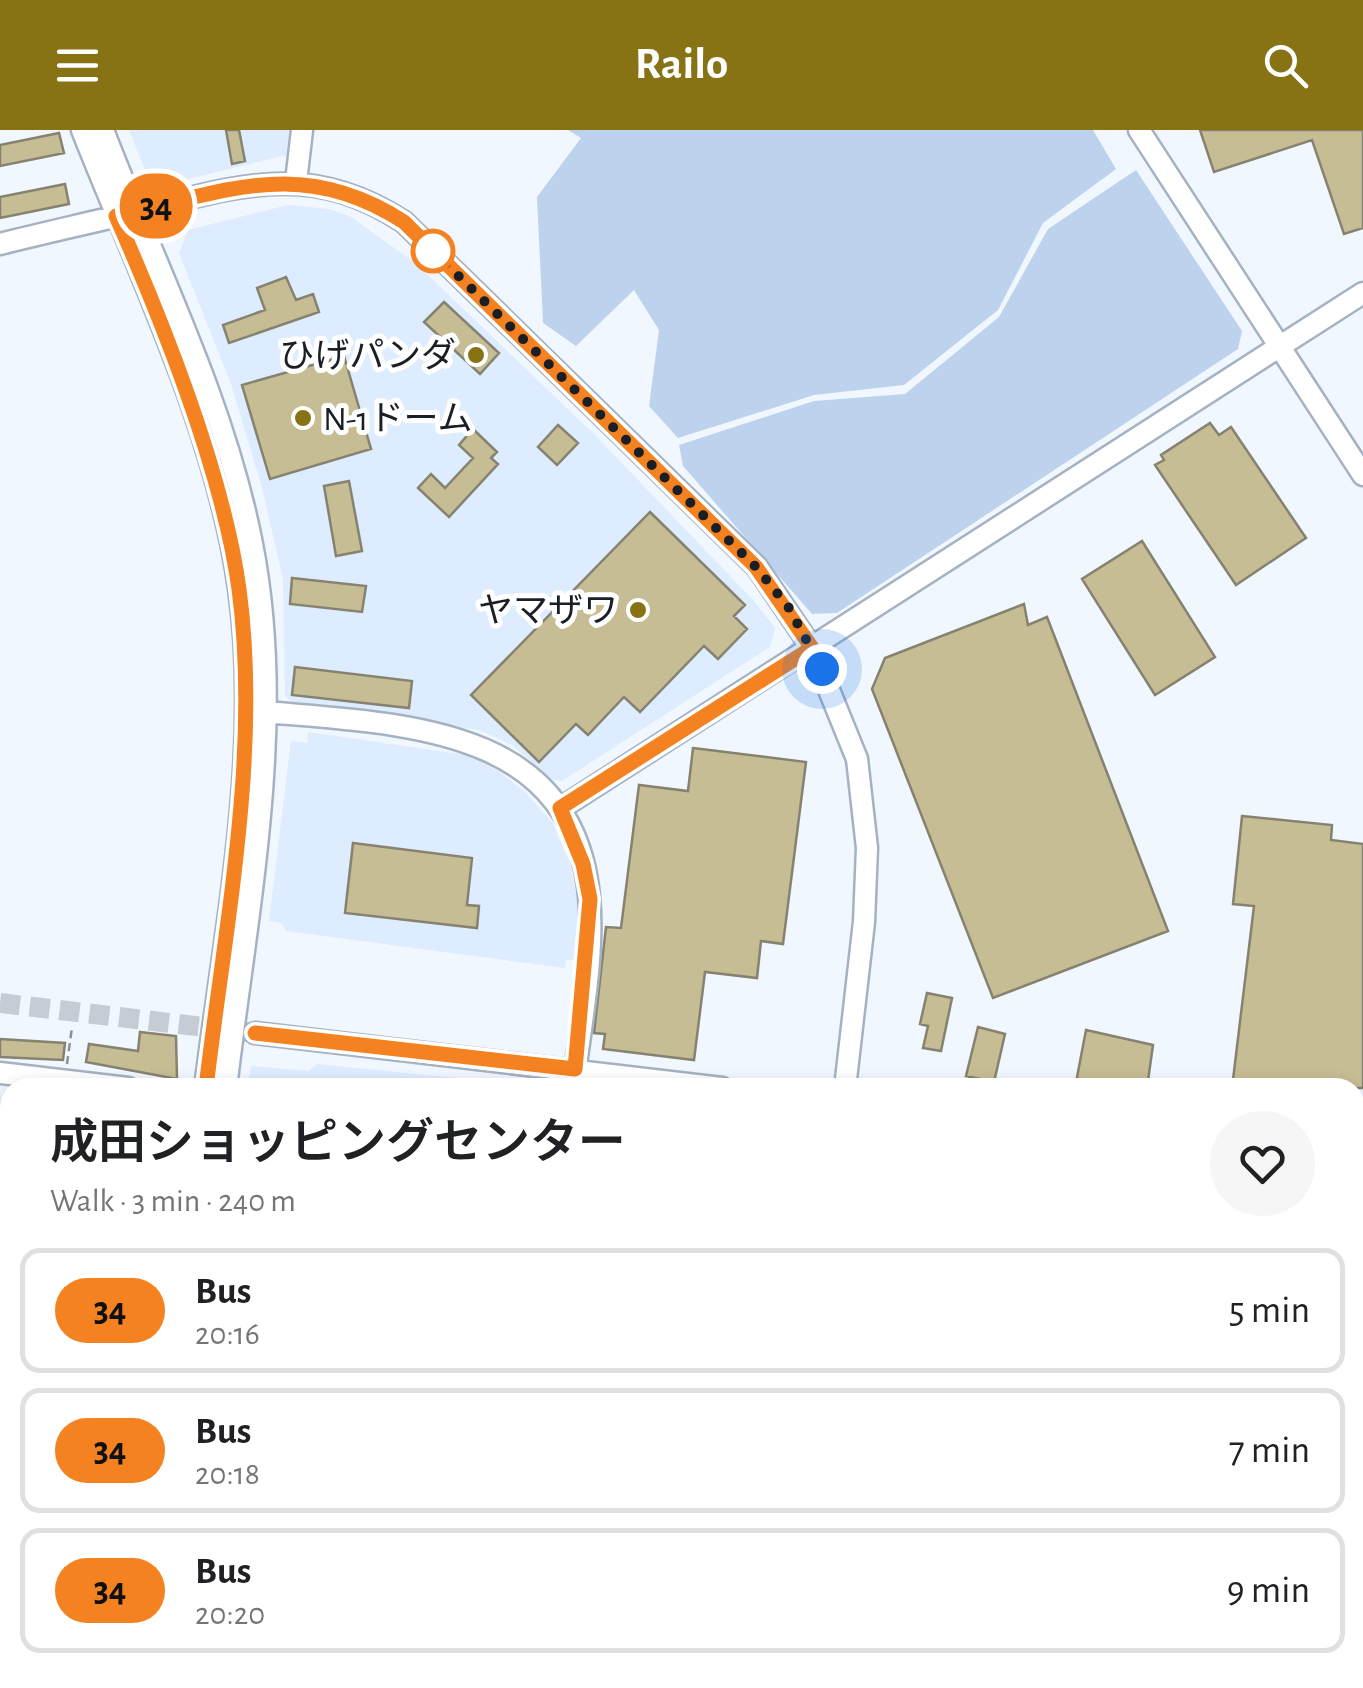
<!DOCTYPE html>
<html lang="en">
<head>
<meta charset="utf-8">
<style>
	:root { --surface:#fff; --page:#f6f6f6; --text:#202124; --muted:#757577; --line:#e0e0e0; --accent:#877214 }
	body { margin:0; font-family:"Alegreya Sans","Noto Sans JP",sans-serif; background:var(--page); color:var(--text); height:100vh; display:flex; flex-direction:column; font-size:38px; white-space:nowrap }
	* { box-sizing:border-box; margin:0 }
	p { font-size:32px; color:var(--muted) }
	.icon { flex:none; width:55px; height:55px; fill:none; stroke:currentColor; stroke-width:2; stroke-linecap:round; stroke-linejoin:round }
	.map { position:relative; flex:1; overflow:hidden }
	.sheet { position:absolute; left:0px; top:948px; width:1365px; height:612px; display:flex; flex-direction:column; background:var(--surface); border-radius:30px 30px 0 0; box-shadow:0 5px 15px #0003 }
	.sheet>* { flex:none }
	.badge { padding:0 20px; border-radius:32px; font-size:35px; line-height:65px }
	.you { position:absolute; width:50px; height:50px; margin:-25px; border:8px solid #fff; border-radius:50%; background:#1a73e8; box-shadow:0 0 0 15px #1a73e833 }
	.map>.badge { position:absolute; translate:-50% -50%; box-shadow:0 0 0 5px #fff }
	.round { display:grid; place-items:center; flex:none; width:105px; height:105px; border-radius:52px; background:var(--page) }
	.head { display:flex; align-items:center; justify-content:space-between; height:170px; padding:0 50px }
	h1 { font-size:48px; font-weight:600; line-height:75px }
	ul { padding:0; list-style:none }
	li { display:flex; align-items:center; gap:30px; height:125px; margin:0 20px 15px; padding:0 30px; border:5px solid var(--line); border-radius:20px }
	li div { flex:1 }
	li b { display:block; font-size:38px }
	li em { font-style:normal }
	li .badge { min-width:110px; font-weight:700; text-align:center }
	header { display:flex; justify-content:space-between; align-items:center; height:130px; padding:0 50px; background:var(--accent); color:#fff; font-size:45px; font-weight:600 }
	.map>svg:first-child { display:block }
	.built { fill:#ddecfe }
	.green { fill:#bdd2ec }
	.building { fill:#c7bd94; stroke:#868270; stroke-width:2.5 }
	.lines { fill:none; stroke-linecap:round; stroke-linejoin:round }
	.minor-tunnel { stroke:#c6ccd3; stroke-width:20; stroke-dasharray:20 10; stroke-linecap:butt }
	.minor-casing { stroke:#a5b2c2; stroke-width:25 }
	.path { stroke:#8b9197; stroke-width:2.5; stroke-dasharray:8 5; stroke-linecap:butt }
	.minor { stroke:#fff; stroke-width:20 }
	.line-casing { stroke:#fff; stroke-width:22 }
	.line { stroke:#f58220; stroke-width:15 }
	.walk { stroke:#1a1f25; stroke-width:10; stroke-dasharray:0 18 }
	.stop-dot { fill:#fff; stroke:#f58220; stroke-width:5 }
	.poi-dot { fill:#877214; stroke:#fff; stroke-width:4 }
	.labels { text-anchor:middle; stroke-width:10; stroke-linejoin:round; paint-order:stroke }
	.poi-label { font-size:35px; fill:#1a1f25; stroke:#fff; text-anchor:end }
</style>
</head>
<body>
<header><svg class="icon" aria-label="menu" viewBox="0 0 24 24"><path d="M4 6h16M4 12h16M4 18h16"/></svg>Railo<svg class="icon" aria-label="search" viewBox="0 0 24 24"><circle cx="10" cy="10" r="6"/><path d="M15 15l6 6"/></svg></header>
<div class="map">
<svg width="1363" height="1558" viewBox="0 0 1363 1558">
	<rect width="100%" height="100%" fill="#f1f7fe"/>
	<path class="built" d="M129,0H289L286,25L168,54L145,40Z
		M288,75L329,79L351,87L414,132L594,304L755,472L775,498L770,517L562,651L551,649L512,615L479,600L292,572L285,566L283,449L262,358L231,254L179,123L188,100Z
		M308,602L467,625L498,641L524,661L552,692L569,731L579,777L573,830H566L565,838L286,801L281,793L269,791L291,611L307,613Z
		M317,934L544,957H248L251,936L308,941Z
		M1355,1236L1363,1242V1558H931L935,1550H1355Z"/>
	<path class="green" d="M568,0H1093L1116,39L1043,93L998,180L904,255L814,265L678,308L649,276L659,200L634,160L576,216L543,193L537,67L581,8Z
		M1136,40L1242,201L1238,219L837,483L812,484L683,336L679,315L814,271L905,264L999,187L1048,99Z
		M765,1550H927L924,1558H762Z
		M982,1550H1240L1250,1558H977Z"/>
	<path class="building" d="M226,0H239L245,31L232,34Z
		M1200,0H1363V98L1344,104L1312,10L1214,42Z
		M59,3L64,23L0,36V15Z
		M65,54L69,74L0,88V67Z
		M286,147L296,170L313,164L319,182L229,213L223,195L265,180L257,158Z
		M444,172L499,223L480,244L424,192Z
		M344,226L371,319L270,349L242,255Z
		M1210,293L1219,305L1231,297L1306,408L1236,455L1155,335L1164,330L1161,325Z
		M558,295L578,313L557,335L538,317Z
		M473,299L497,322L491,328L498,334L449,387L418,358L431,344L445,358L473,328L459,315Z
		M349,351L362,421L336,426L324,356Z
		M650,382L745,475L734,486L747,499L718,529L704,516L640,582L624,567L588,605L576,594L539,632L471,565Z
		M1142,411L1215,527L1155,565L1082,449Z
		M292,448L366,456L362,482L290,474Z
		M1024,474L1028,495L1047,487L1168,801L993,868L872,559L885,528Z
		M295,537L412,551L409,578L292,565Z
		M693,618L806,632L783,814L761,811L757,848L705,842L694,930L603,919L605,904L594,903L606,797L621,798L639,655L688,661Z
		M1242,686L1332,695L1331,710L1363,714V958H1232L1254,776L1233,774Z
		M353,713L472,728L467,775L479,776L477,798L345,783Z
		M927,863L952,868L941,921L923,918L928,896L920,894Z
		M978,897L1005,904L994,952L966,946Z
		M1086,900L1153,915L1147,958H1075Z
		M140,902L176,906L177,949L86,932L89,914L138,921Z
		M0,909L65,913L63,930L0,927Z"/>
	<g class="lines">
		<path class="minor-tunnel" d="M0,873L255,903"/>
		<defs>
			<path id="minor" d="M82,0C139,144 218,306 239,459C262,619 225,798 205,958
				M103,0C155,136 224,269 252,414C287,592 247,779 226,958
				M1139,0L1363,345
				M296,52L302,0
				M0,114C44,103 89,93 134,82C237,57 308,29 404,92L757,437L812,518L857,629L867,718L864,792L845,958
				M265,582C398,594 573,594 589,766C595,828 580,897 573,958
				M561,678L1363,163
				M255,903L722,958
				M0,943L128,958
				M1355,1211L1363,1217
				M1355,1265L1363,1271
				M0,1276L10,1240
				M10,1476L2,1494L10,1497
				M1295,1550L1301,1554
				M43,1558L47,1550
				M70,1558L75,1550
				M527,1558L538,1550"/>
		</defs>
		<use href="#minor" class="minor-casing"/>
		<path class="path" d="M67,934L72,897"/>
		<use href="#minor" class="minor"/>
	</g>
	<g class="lines">
		<defs>
			<path id="line" d="M206,958C225,795 261,623 239,459C223,342 164,195 116,86C225,62 301,25 404,92L756,437L812,518L560,678L583,734L590,769L575,939L255,903"/>
		</defs>
		<use href="#line" class="line-casing"/>
		<use href="#line" class="line"/>
		<path class="walk" d="M433,121L756,437L789,478L822,539"/>
	</g>
	<circle class="stop-dot" cx="433" cy="121" r="20"/>
	<g class="poi-dot">
		<circle cx="476" cy="225" r="10"/>
		<circle cx="303" cy="288" r="10"/>
		<circle cx="638" cy="480" r="10"/>
	</g>
	<g class="labels">
		<g class="poi-label">
			<text x="456" y="237">ひげパンダ</text>
			<text x="323" y="300" text-anchor="start">N-1ドーム</text>
			<text x="618" y="492">ヤマザワ</text>
		</g>
	</g>
</svg>
<div class="you" style="left:822px;top:539px"></div>
<b class="badge" style="left:156px;top:76px;background:#f58220;color:#111">34</b>
<section class="sheet">
<div class="head"><div><h1>成田ショッピングセンター</h1><p>Walk · 3 min · 240 m</p></div><a class="round"><svg class="icon" aria-label="heart" viewBox="0 0 24 24"><path d="M12 20l-8-8c-3-5 5-10 8-4 3-6 11-1 8 4z"/></svg></a></div>
<ul>
<li><span class="badge" style="background:#f58220;color:#111">34</span><div><b>Bus</b><p>20:16</p></div><em>5 min</em></li>
<li><span class="badge" style="background:#f58220;color:#111">34</span><div><b>Bus</b><p>20:18</p></div><em>7 min</em></li>
<li><span class="badge" style="background:#f58220;color:#111">34</span><div><b>Bus</b><p>20:20</p></div><em>9 min</em></li>
</ul>
</section>
</div>
</body>
</html>
